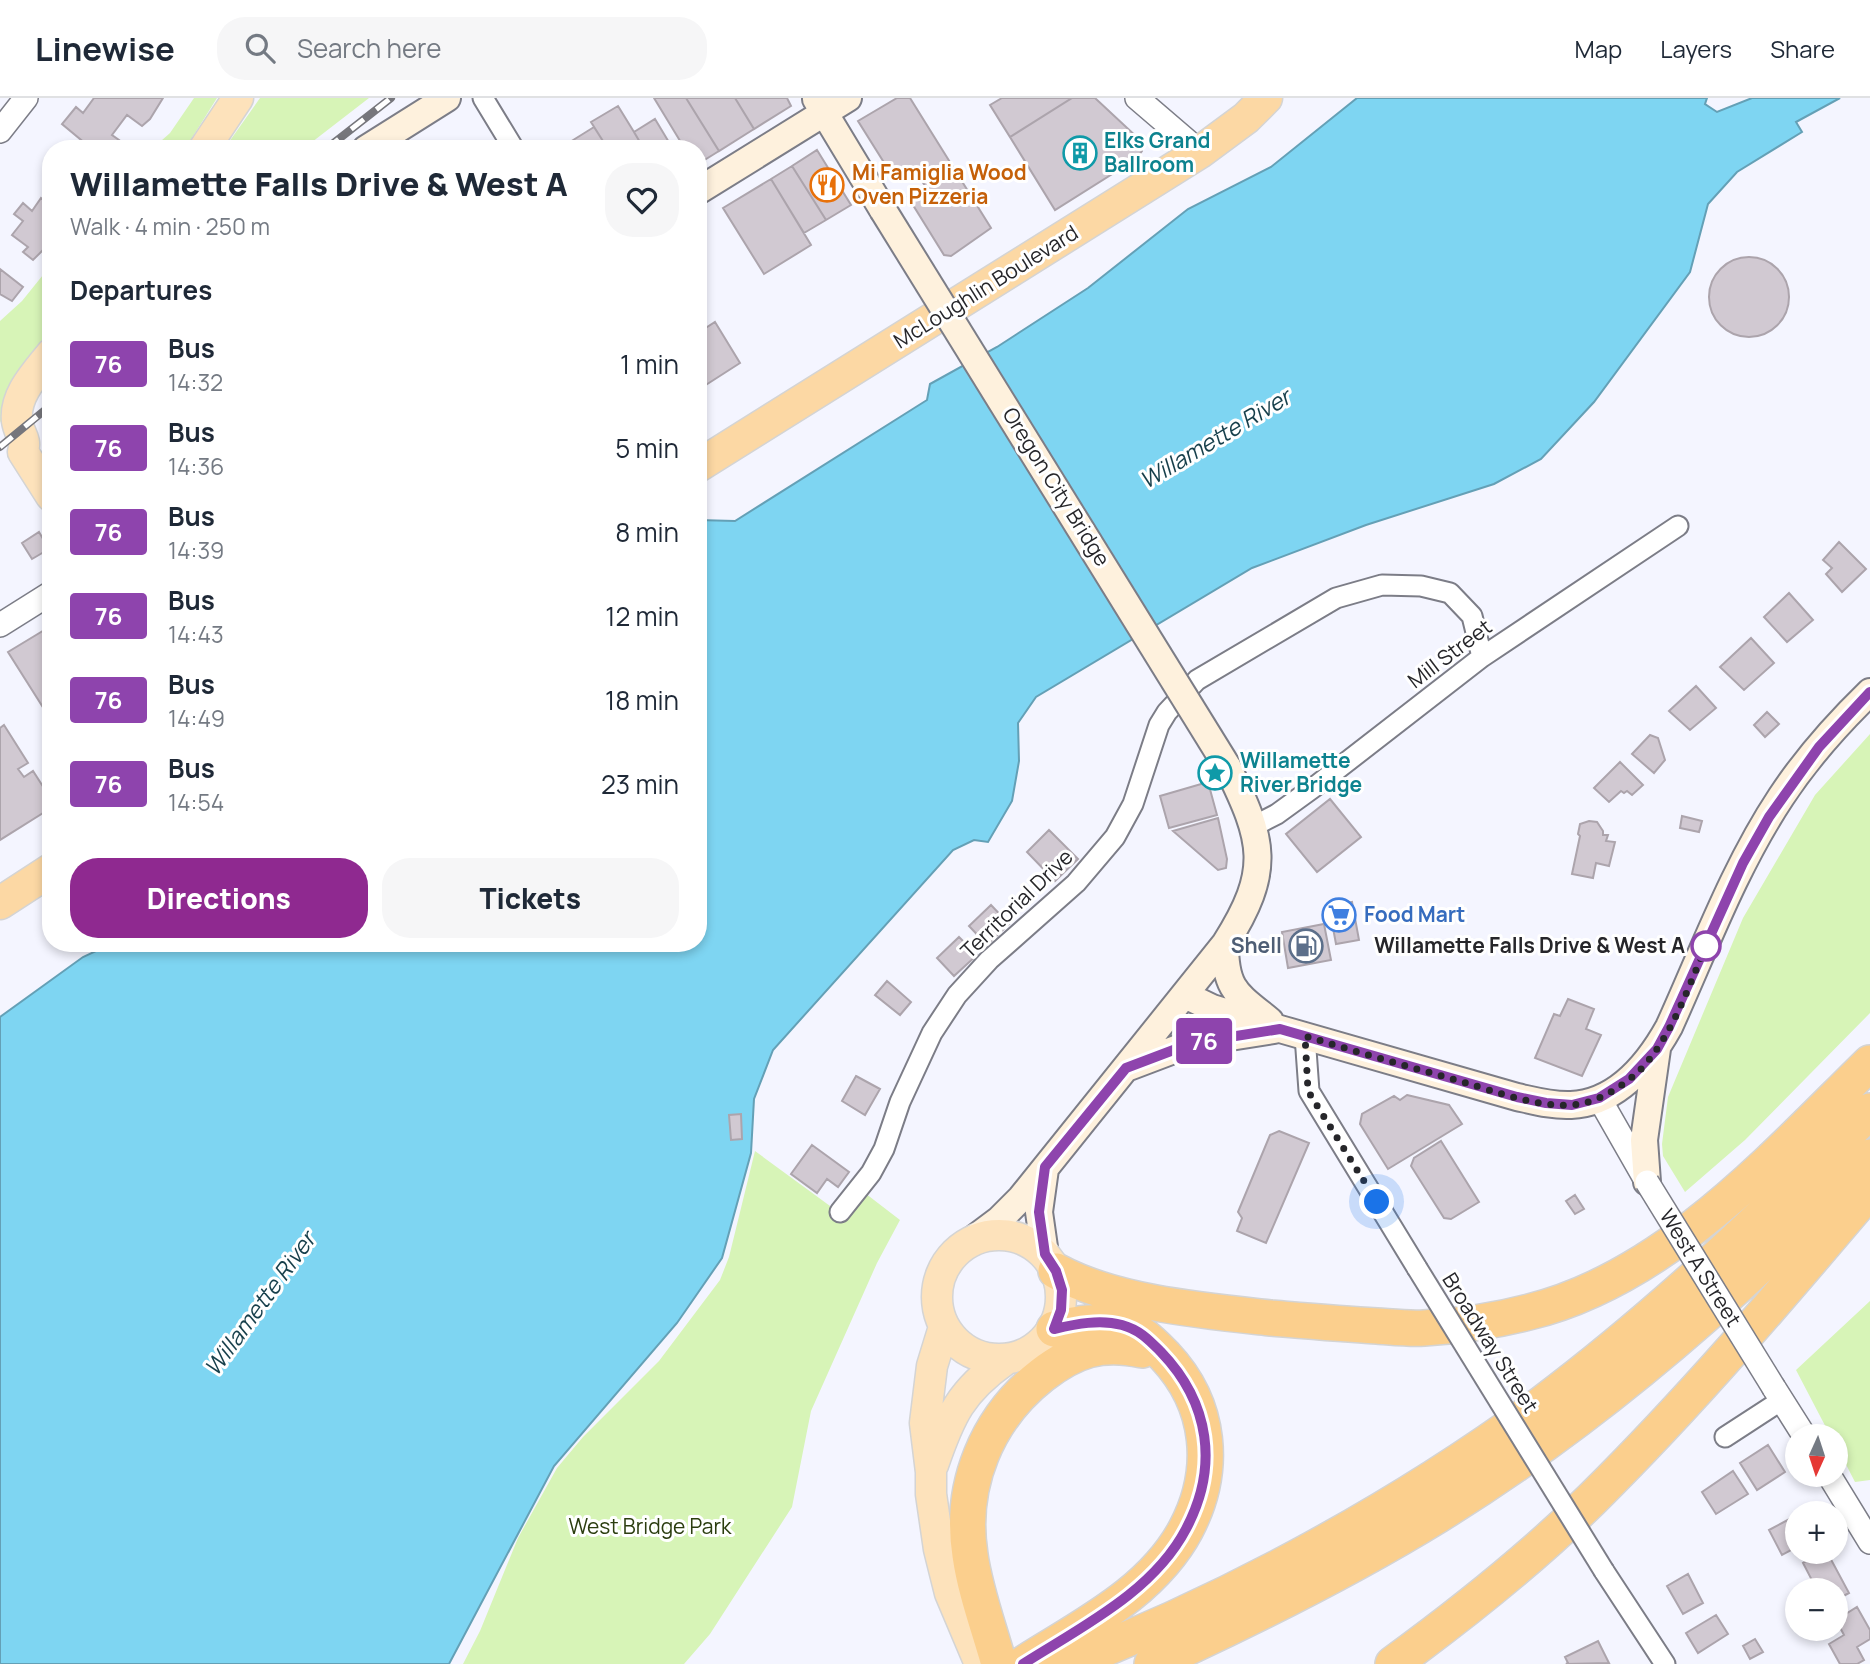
<!DOCTYPE html>
<html lang="en">
<head>
<meta charset="utf-8">
<style>
	:root { --surface:#fff; --page:#f6f6f7; --text:#1f2937; --muted:#747a83; --line:#e0e1e3; --accent:#8f2990 }
	body { margin:0; font-family:Manrope,sans-serif; background:var(--page); color:var(--text); height:100vh; display:flex; flex-direction:column; font-size:26px; white-space:nowrap }
	* { box-sizing:border-box; margin:0 }
	p { font-size:23px; color:var(--muted) }
	.icon { flex:none; width:38px; height:38px; fill:none; stroke:currentColor; stroke-width:2; stroke-linecap:round; stroke-linejoin:round }
	.map { position:relative; flex:1; overflow:hidden }
	.drawer { position:absolute; left:42px; top:42px; width:665px; height:812px; display:flex; flex-direction:column; background:var(--surface); border-radius:28px; box-shadow:0 4px 10px #0003 }
	.drawer>* { flex:none }
	.badge { padding:0 14px; border-radius:5px; font-size:24px; line-height:46px }
	.needle { width:46px; rotate:183deg }
	.fabs { position:absolute; left:1785px; top:1326px; display:grid; gap:14px }
	.fabs a { display:grid; place-items:center; width:63px; height:63px; border-radius:50%; background:var(--surface); box-shadow:0 4px 10px #0003; font-size:35px }
	.you { position:absolute; width:35px; height:35px; margin:-18px; border:5px solid #fff; border-radius:50%; background:#1a73e8; box-shadow:0 0 0 10px #1a73e833 }
	.map>.badge { position:absolute; translate:-50% -50%; box-shadow:0 0 0 4px #fff }
	h2 { padding:0 28px; font-size:26px; line-height:63px }
	.round { display:grid; place-items:center; flex:none; width:74px; height:74px; border-radius:28px; background:var(--page) }
	.headline { display:flex; align-items:center; justify-content:space-between; height:119px; padding:0 28px }
	h1 { font-size:33px; font-weight:800; line-height:52px }
	.primary-button { display:flex; gap:14px; margin-top:auto; padding:14px 28px }
	.primary-button a { flex:1; height:80px; border-radius:28px; background:var(--accent); color:#fff; font-size:28px; font-weight:800; line-height:80px; text-align:center }
	.primary-button a+a { background:var(--page); color:var(--text) }
	ul { padding:0; list-style:none }
	li { display:flex; align-items:center; gap:21px; height:84px; padding:0 28px }
	li div { flex:1 }
	li b { display:block; font-size:26px }
	li em { font-style:normal }
	li .badge { min-width:77px; font-weight:700; text-align:center }
	header { display:flex; align-items:center; gap:42px; box-sizing:border-box; height:98px; padding:0 35px; background:var(--surface); border-bottom:2px solid var(--line) }
	header strong { font-size:33px }
	nav { display:flex; gap:38px; margin-inline-start:auto; font-size:24px }
	.search { width:490px; height:63px; background:var(--page); display:flex; align-items:center; gap:18px; box-sizing:border-box; padding:0 24px; border-radius:28px; color:var(--muted); font-size:26px }
	.map>svg:first-child { display:block }
	.green { fill:#d7f4b7 }
	.water { fill:#7ed5f2; stroke:#64a0b6; stroke-width:2 }
	.building { fill:#d1c9d2; stroke:#aca4ac; stroke-width:2 }
	.lines { fill:none; stroke-linecap:round; stroke-linejoin:round }
	.minor-casing { stroke:#7c7d87; stroke-width:23 }
	.tertiary-casing { stroke:#7c7d87; stroke-width:26 }
	.secondary-casing { stroke:#7c7d87; stroke-width:30 }
	.primary-casing { stroke:#d4d4d4; stroke-width:33 }
	.trunk-casing { stroke:#d4d4d4; stroke-width:35 }
	.motorway-casing { stroke:#d4d4d4; stroke-width:38 }
	.minor { stroke:#fff; stroke-width:19 }
	.tertiary { stroke:#fff; stroke-width:23 }
	.secondary { stroke:#fef1dd; stroke-width:26 }
	.primary { stroke:#fde2bb; stroke-width:30 }
	.trunk { stroke:#fcd8a4; stroke-width:32 }
	.motorway { stroke:#fbcf8d; stroke-width:35 }
	.rail-casing { stroke:#76767c; stroke-width:8 }
	.rail { stroke:#fff; stroke-width:5; stroke-dasharray:16; stroke-linecap:butt }
	.minor-bridge-casing { stroke:#7c7d87; stroke-width:23; stroke-linecap:butt }
	.tertiary-bridge-casing { stroke:#7c7d87; stroke-width:26; stroke-linecap:butt }
	.secondary-bridge-casing { stroke:#7c7d87; stroke-width:30; stroke-linecap:butt }
	.minor-bridge { stroke:#fff; stroke-width:19 }
	.tertiary-bridge { stroke:#fff; stroke-width:23 }
	.secondary-bridge { stroke:#fef1dd; stroke-width:26 }
	.line-casing { stroke:#fff; stroke-width:16 }
	.line { stroke:#8e44ad; stroke-width:10 }
	.walk { stroke:#26262a; stroke-width:7; stroke-dasharray:0 12.6 }
	.stop-dot { fill:#fff; stroke:#8e44ad; stroke-width:3.5 }
	.labels { text-anchor:middle; stroke-width:6; stroke-linejoin:round; paint-order:stroke }
	.culture-label { font-size:21px; font-weight:bold; fill:#0d838f; stroke:#fff; text-anchor:start }
	.food-label { font-size:21px; font-weight:bold; fill:#c56008; stroke:#fff; text-anchor:start }
	.street-label { font-size:21px; fill:#26262a; stroke:#fff }
	.shop-label { font-size:21px; font-weight:bold; fill:#366cbe; stroke:#fff; text-anchor:start }
	.service-label { font-size:21px; font-weight:bold; fill:#4e5e75; stroke:#fff; text-anchor:end }
	.stop-label { font-size:21px; font-weight:bold; fill:#26262a; stroke:#fff; text-anchor:end }
	.park-label { font-size:21px; fill:#2b3d0f; stroke:#fff }
	.water-label { font-size:23px; font-style:italic; fill:#163f4b; stroke:#fff }
</style>
</head>
<body>
<header>
<strong>Linewise</strong>
<div class="search"><svg class="icon" aria-label="search" viewBox="0 0 24 24"><circle cx="10" cy="10" r="6"/><path d="M15 15l6 6"/></svg>Search here</div>
<nav><a>Map</a><a>Layers</a><a>Share</a></nav>
</header>
<div class="map">
<svg width="1870" height="1566" viewBox="0 0 1870 1566">
	<rect width="100%" height="100%" fill="#f4f5ff"/>
	<path class="green" d="M194,0H217L185,51H152L170,35Z
		M260,0H369L303,51H224Z
		M51,167V231L14,278L6,298L2,326L0,323V223L22,203Z
		M1870,636V915L1745,1042L1685,1094L1663,1058L1662,1046L1668,999L1743,820L1815,697Z
		M755,1053L841,1116L861,1092L900,1122L877,1165L811,1313L792,1409L710,1536L684,1566H463L480,1533L518,1440L557,1370L583,1339L659,1263L720,1182L729,1159Z
		M1870,1203V1382L1855,1384L1836,1347V1339H1831L1796,1272Z"/>
	<path class="water" d="M1357,0H1707L1705,6L1717,14L1752,0H1840L1796,24L1802,34L1737,74L1708,106L1690,174L1594,304L1541,361L1494,386L1366,427L1252,470L1036,599L1018,625L1019,663L1012,703L988,744L974,742L953,752L773,952L754,1001L751,1055L722,1160L677,1225L554,1368L449,1566H0V919L83,859L113,845H698V422L735,423L927,302L930,286L997,249L1088,190L1188,111L1271,69Z"/>
	<path class="building" d="M94,0H163L150,21L142,28L127,17L112,37L119,42L112,51H92L62,26L76,9L83,15Z
		M654,0H686L719,53L698,66V51H685Z
		M686,0H735L754,31L719,53Z
		M735,0H787L791,8L754,31Z
		M897,0H910L991,130L951,158L944,157L908,99L925,88L914,70L895,82L858,23Z
		M1002,0H1072L1010,39L990,7Z
		M1072,0H1095L1139,41L1142,53L1136,61L1055,112L1010,39Z
		M618,8L634,34L644,51H608L591,24Z
		M655,21L673,51H644L634,34Z
		M594,29L608,51H574L570,44Z
		M817,52L851,107L826,122L792,68Z
		M792,68L826,122L804,135L771,81Z
		M771,81L811,147L764,176L723,110Z
		M41,100L51,108V144L33,162L23,154L28,149L12,137L23,123L14,116L23,105L32,113Z
		M1709 199a40 40 0 1 1 80 0a40 40 0 1 1-80 0Z
		M0,171L23,189L12,203L0,196Z
		M715,224L740,265L698,292V235Z
		M39,434L49,451L32,461L22,445Z
		M1839,444L1866,471L1842,494L1826,476L1832,470L1823,462Z
		M1789,495L1813,522L1787,544L1764,519Z
		M51,528V622L8,554Z
		M1751,540L1774,565L1744,592L1720,569Z
		M1696,588L1716,610L1690,632L1669,613Z
		M1767,614L1779,626L1765,639L1754,627Z
		M4,627L28,665L18,671L24,679L33,673L51,701V710L0,742V630Z
		M1650,637L1658,640L1665,662L1654,675L1632,656Z
		M1620,664L1643,687L1632,697L1627,693L1624,695L1621,693L1609,704L1594,690Z
		M1208,684L1217,717L1169,730L1160,698Z
		M1330,701L1361,739L1317,774L1286,736Z
		M1682,718L1702,723L1699,734L1680,730Z
		M1218,720L1227,761L1226,770L1218,772L1173,733Z
		M1589,723L1597,724L1603,733V737H1608L1606,743L1615,744L1609,768L1596,765L1593,780L1572,776L1580,738L1578,736L1580,726Z
		M1049,732L1078,761L1055,783L1027,754Z
		M1352,804L1359,842L1336,846L1329,808Z
		M991,807L1009,826L987,847L969,828Z
		M1324,826L1331,862L1288,870L1282,834Z
		M959,839L977,857L954,878L937,860Z
		M887,883L911,904L900,917L875,897Z
		M1568,901L1594,911L1586,931L1601,937L1582,978L1535,960L1554,916L1560,918Z
		M856,978L880,991L865,1017L842,1003Z
		M1407,997L1449,1007L1462,1026L1388,1071L1360,1026L1362,1016L1394,998L1400,1002Z
		M741,1016L742,1041L731,1042L729,1017Z
		M1279,1033L1309,1045L1266,1145L1237,1133L1242,1120L1238,1114L1270,1037Z
		M1441,1043L1479,1104L1451,1121L1444,1120L1411,1068L1414,1060Z
		M812,1047L849,1074L838,1089L827,1081L817,1095L791,1076Z
		M1575,1097L1584,1111L1575,1116L1566,1103Z
		M1768,1347L1785,1374L1757,1392L1740,1365Z
		M1733,1373L1748,1396L1716,1416L1702,1394Z
		M1797,1417V1449L1782,1457L1769,1432Z
		M1822,1454H1827L1849,1495L1836,1502V1493H1805L1815,1488L1803,1465Z
		M1688,1476L1703,1505L1683,1516L1667,1488Z
		M1857,1509L1870,1532V1541L1857,1549L1864,1562L1857,1566H1840L1829,1546L1844,1537L1836,1522Z
		M1716,1517L1728,1536L1698,1555L1686,1535Z
		M1755,1541L1763,1554L1750,1561L1743,1548Z
		M1598,1543L1609,1565L1566,1566L1568,1565L1565,1559Z"/>
	<g class="lines">
		<defs>
			<path id="minor" d="M483,0L514,51
				M1254,728L1277,716L1317,687L1482,559L1678,428
				M1305,938L1309,993L1417,1170
				M840,1114L871,1075L884,1051L900,1004L932,935L957,897L989,862L1076,785L1115,739L1133,706L1159,627L1167,614L1197,582L1336,500L1382,487L1421,488L1450,495L1472,518L1482,559
				M1725,1339L1782,1302
				M1604,1473L1665,1566"/>
			<path id="tertiary" d="M1137,0L1200,54
				M0,33L26,0
				M0,527L51,495
				M1599,1000L1647,1084
				M1774,1290L1805,1339
				M1829,1377L1870,1444"/>
			<path id="secondary" d="M816,1L883,112
				M366,51L447,0
				M698,93L848,0
				M1225,846C1225,892 1237,896 1270,923
				M1185,897L1212,910L1280,931L1517,999C1535,1003 1553,1008 1571,1007C1617,1005 1649,965 1669,929C1704,852 1734,770 1781,699C1806,661 1837,626 1870,594
				M1126,970L1192,945L1274,932
				M1045,1071L1039,1114L1045,1156
				M1647,1084L1644,1042L1657,951
				M971,1143L999,1122L1021,1100L1225,846C1272,772 1264,743 1227,668"/>
			<path id="primary" d="M204,51L238,0
				M51,256C36,275 14,297 17,323C19,337 27,340 23,354L51,398
				M937 1199a62 62 0 1 1 124 0a62 62 0 1 1-124 0Z
				M944,1229L932,1268L925,1325L931,1374V1396L939,1451L950,1495L980,1566
				M933,1367C950,1317 961,1293 1005,1262"/>
			<path id="trunk" d="M698,368L1200,54L1246,20L1266,0
				M0,805L51,772"/>
			<path id="motorway" d="M1056,1173C1114,1205 1205,1213 1271,1220C1307,1223 1341,1226 1377,1228C1392,1229 1409,1231 1424,1230C1458,1228 1495,1223 1529,1214C1665,1181 1773,1060 1870,965
				M999,1566C989,1530 975,1493 970,1457C959,1387 987,1320 1042,1277C1075,1252 1101,1243 1142,1252
				M1023,1566C1081,1529 1152,1495 1186,1431C1217,1372 1211,1307 1165,1258C1152,1245 1141,1233 1123,1228C1100,1221 1076,1226 1054,1231
				M1066,1566C1232,1502 1400,1410 1543,1305C1660,1217 1766,1116 1870,1013
				M1152,1566C1250,1521 1347,1473 1438,1417C1597,1319 1741,1193 1870,1059
				M1393,1566C1463,1515 1531,1461 1593,1400C1691,1303 1781,1197 1870,1092"/>
		</defs>
		<use href="#minor" class="minor-casing"/>
		<use href="#tertiary" class="tertiary-casing"/>
		<use href="#secondary" class="secondary-casing"/>
		<use href="#primary" class="primary-casing"/>
		<use href="#trunk" class="trunk-casing"/>
		<use href="#motorway" class="motorway-casing"/>
		<use href="#minor" class="minor"/>
		<use href="#tertiary" class="tertiary"/>
		<use href="#secondary" class="secondary"/>
		<use href="#primary" class="primary"/>
		<use href="#trunk" class="trunk"/>
		<use href="#motorway" class="motorway"/>
		<defs>
			<path id="rail" d="M326,51L391,0
				M0,349L51,307"/>
		</defs>
		<use href="#rail" class="rail-casing"/>
		<use href="#rail" class="rail"/>
		<defs>
			<path id="minor-bridge" d="M1417,1170L1604,1473"/>
			<path id="tertiary-bridge" d="M1647,1084L1774,1290"/>
			<path id="secondary-bridge" d="M883,112L1227,668"/>
		</defs>
		<use href="#minor-bridge" class="minor-bridge-casing"/>
		<use href="#tertiary-bridge" class="tertiary-bridge-casing"/>
		<use href="#secondary-bridge" class="secondary-bridge-casing"/>
		<use href="#minor-bridge" class="minor-bridge"/>
		<use href="#tertiary-bridge" class="tertiary-bridge"/>
		<use href="#secondary-bridge" class="secondary-bridge"/>
	</g>
	<g class="lines">
		<defs>
			<path id="line" d="M1023,1566C1081,1529 1153,1494 1186,1431C1219,1369 1210,1305 1161,1254C1149,1242 1140,1232 1122,1227C1100,1221 1076,1226 1054,1231L1061,1212L1062,1192L1056,1173L1045,1156L1039,1114L1045,1069L1126,970L1192,945L1280,931L1517,999L1546,1005L1572,1007L1599,1000L1629,981L1657,951L1669,929L1743,765L1769,719L1819,649L1870,594"/>
		</defs>
		<use href="#line" class="line-casing"/>
		<use href="#line" class="line"/>
		<path class="walk" d="M1377,1104L1308,993L1305,938C1357,954 1410,969 1463,984C1497,994 1536,1009 1572,1007C1597,1005 1620,990 1638,974C1672,941 1691,882 1710,838L1706,848"/>
	</g>
	<defs>
		<symbol id="building-ring" viewBox="-11 -11 22 22"><circle r="9.5" fill="#fff" stroke="#0f9aa8" stroke-width="1.5"/><path d="M-4-6H4V6H1V3H-1V6H-4ZM-2.5-4.3h1.7v1.8h-1.7ZM.8-4.3h1.7v1.8H.8ZM-2.5-1h1.7V.8h-1.7ZM.8-1h1.7V.8H.8Z" fill="#0f9aa8"/></symbol>
		<symbol id="restaurant-ring" viewBox="-11 -11 22 22"><circle r="9.5" fill="#fff" stroke="#e8710a" stroke-width="1.5"/><path d="M-5-6h1v4h1v-4h1v4h1v-4h1v5L-1.5 .5V6h-2V.5L-5-1ZM5-6V6H3V1.5H1.5Q1.5-4 5-6Z" fill="#e8710a"/></symbol>
		<symbol id="sight-ring" viewBox="-11 -11 22 22"><circle r="9.5" fill="#fff" stroke="#0f9aa8" stroke-width="1.5"/><path d="M0-6L1.8-2.2L6-1.7L2.9 1.2L3.7 5.4L0 3.3L-3.7 5.4L-2.9 1.2L-6-1.7L-1.8-2.2Z" fill="#0f9aa8"/></symbol>
		<symbol id="supermarket-ring" viewBox="-11 -11 22 22"><circle r="9.5" fill="#fff" stroke="#3f7fe0" stroke-width="1.5"/><path d="M-6-5.5h2.5l.6 2H6L4.5 2H-2.5L-4.4-4H-6ZM-1.5 3.2a1.3 1.3 0 1 0 .1 0ZM3 3.2a1.3 1.3 0 1 0 .1 0Z" fill="#3f7fe0"/></symbol>
		<symbol id="fuel-ring" viewBox="-11 -11 22 22"><circle r="9.5" fill="#fff" stroke="#5c6f8a" stroke-width="1.5"/><path d="M-5.5-6h7V0h2V4h1.3V-2.5L3-4.5l.8-.8L6-3V5H2.5V1h-1V6h-7ZM-4.2-4.7v3.2H.2V-4.7Z" fill="#5c6f8a"/></symbol>
	</defs>
	<g fill-rule="evenodd">
		<use href="#building-ring" x="1061" y="36" width="38" height="38"/>
		<use href="#restaurant-ring" x="808" y="68" width="38" height="38"/>
		<use href="#sight-ring" x="1196" y="656" width="38" height="38"/>
		<use href="#supermarket-ring" x="1320" y="798" width="38" height="38"/>
		<use href="#fuel-ring" x="1287" y="829" width="38" height="38"/>
	</g>
	<circle class="stop-dot" cx="1706" cy="848" r="14"/>
	<g class="labels">
		<g class="culture-label">
			<text x="1104" y="50">Elks Grand<tspan x="1104" dy="24">Ballroom</tspan></text>
			<text x="1240" y="670">Willamette<tspan x="1240" dy="24">River Bridge</tspan></text>
		</g>
		<g class="food-label">
			<text x="852" y="82">Mi Famiglia Wood<tspan x="852" dy="24">Oven Pizzeria</tspan></text>
		</g>
		<g class="street-label">
			<text transform="translate(986 189) rotate(-32)" y="7">McLoughlin Boulevard</text>
			<text transform="translate(1056 389) rotate(58)" y="7">Oregon City Bridge</text>
			<text transform="translate(1450 556) rotate(-37)" y="7">Mill Street</text>
			<text transform="translate(1017 806) rotate(-44)" y="7">Territorial Drive</text>
			<text transform="translate(1700 1170) rotate(58)" y="7">West A Street</text>
			<text transform="translate(1490 1245) rotate(58)" y="7">Broadway Street</text>
		</g>
		<g class="shop-label">
			<text x="1364" y="824">Food Mart</text>
		</g>
		<g class="service-label">
			<text x="1282" y="855">Shell</text>
		</g>
		<g class="stop-label">
			<text x="1685" y="855">Willamette Falls Drive &amp; West A</text>
		</g>
		<g class="park-label">
			<text x="650" y="1436">West Bridge Park</text>
		</g>
		<g class="water-label">
			<text transform="translate(1215 341) rotate(-31)" y="8">Willamette River</text>
			<text transform="translate(260 1206) rotate(-54)" y="8">Willamette River</text>
		</g>
	</g>
</svg>
<div class="fabs">
<a><svg class="needle" viewBox="-14 -14 28 28"><path d="M0-13l5 13h-10z" fill="#e53935"/><path d="M0 13l5-13h-10z" fill="#747a83"/></svg></a>
<a>+</a>
<a>−</a>
</div>
<div class="you" style="left:1377px;top:1104px"></div>
<b class="badge" style="left:1204px;top:943px;background:#8e44ad;color:#fff">76</b>
<section class="drawer">
<div class="headline"><div><h1>Willamette Falls Drive &amp; West A</h1><p>Walk · 4 min · 250 m</p></div><a class="round"><svg class="icon" aria-label="heart" viewBox="0 0 24 24"><path d="M12 20l-8-8c-3-5 5-10 8-4 3-6 11-1 8 4z"/></svg></a></div>
<h2>Departures</h2>
<ul>
<li><span class="badge" style="background:#8e44ad;color:#fff">76</span><div><b>Bus</b><p>14:32</p></div><em>1 min</em></li>
<li><span class="badge" style="background:#8e44ad;color:#fff">76</span><div><b>Bus</b><p>14:36</p></div><em>5 min</em></li>
<li><span class="badge" style="background:#8e44ad;color:#fff">76</span><div><b>Bus</b><p>14:39</p></div><em>8 min</em></li>
<li><span class="badge" style="background:#8e44ad;color:#fff">76</span><div><b>Bus</b><p>14:43</p></div><em>12 min</em></li>
<li><span class="badge" style="background:#8e44ad;color:#fff">76</span><div><b>Bus</b><p>14:49</p></div><em>18 min</em></li>
<li><span class="badge" style="background:#8e44ad;color:#fff">76</span><div><b>Bus</b><p>14:54</p></div><em>23 min</em></li>
</ul>
<div class="primary-button"><a>Directions</a><a>Tickets</a></div>
</section>
</div>
</body>
</html>
